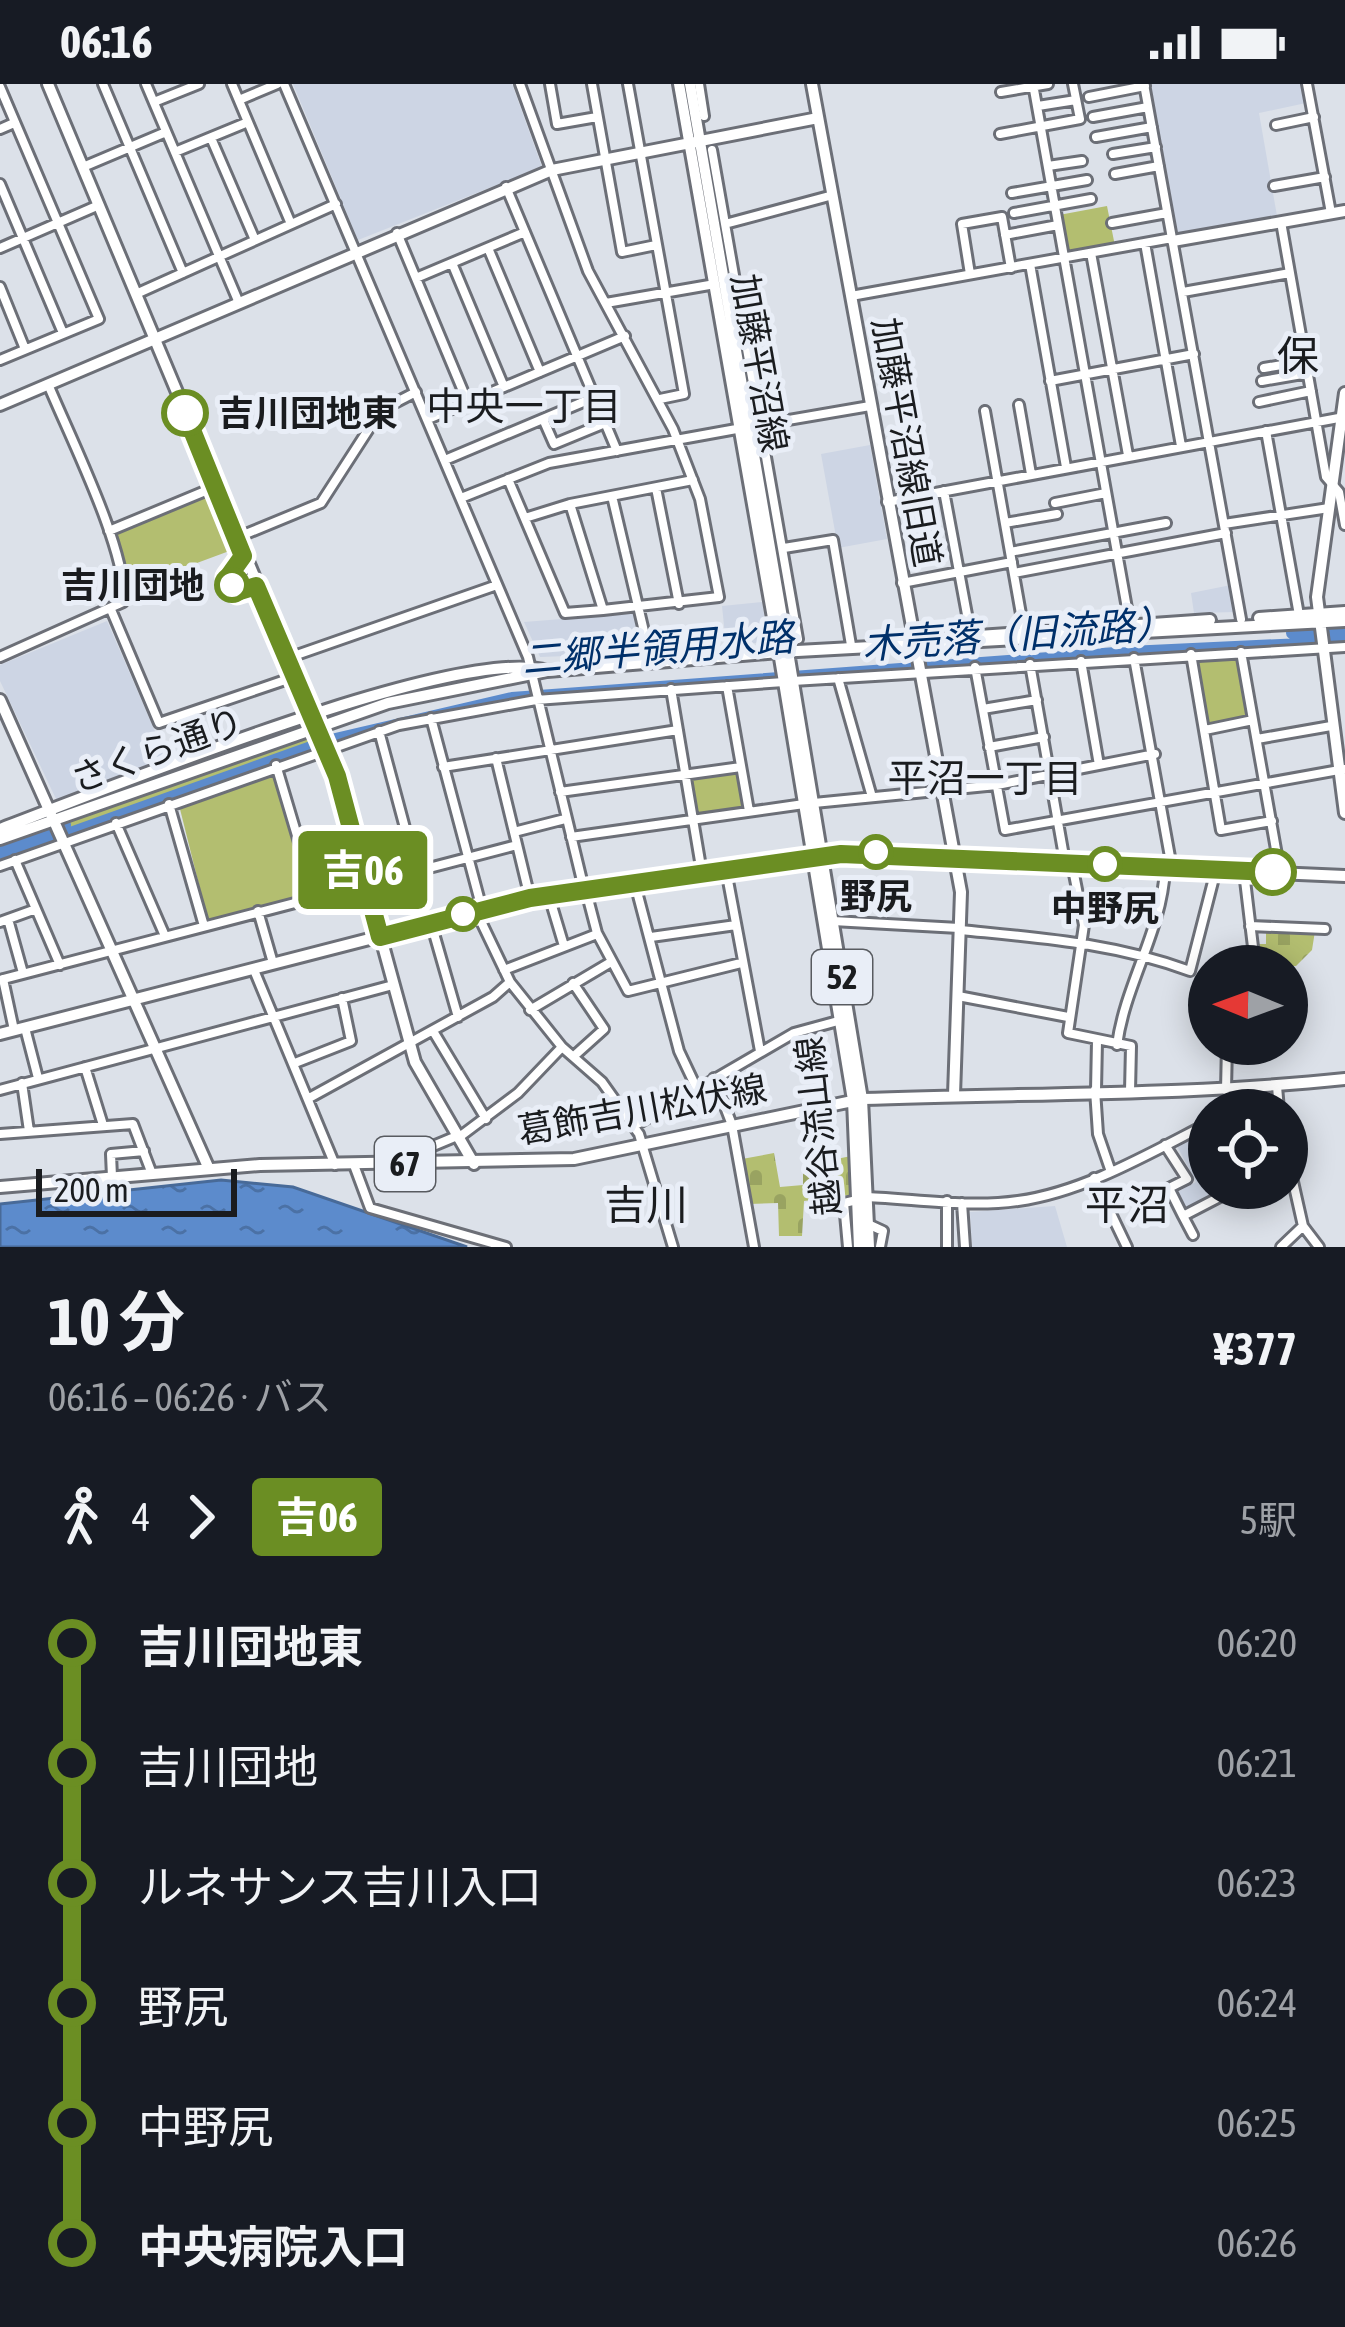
<!DOCTYPE html>
<html lang="ja">
<head>
<meta charset="utf-8">
<style>
	:root { --surface:#171b24; --page:#20242c; --text:#f1f3f6; --muted:#9ea1a6 }
	body { margin:0; font-family:"Asap Condensed","Noto Sans JP",sans-serif; background:var(--page); color:var(--text); height:100vh; display:flex; flex-direction:column; font-size:45px; white-space:nowrap }
	* { box-sizing:border-box; margin:0 }
	p { font-size:39px; color:var(--muted) }
	.icon { flex:none; width:66px; height:66px; fill:none; stroke:currentColor; stroke-width:2; stroke-linecap:round; stroke-linejoin:round }
	.map { position:relative; height:1163px; overflow:hidden }
	.details { display:flex; flex-direction:column; background:var(--surface); flex:1 }
	.details>* { flex:none }
	.badge { padding:0 24px; border-radius:9px; font-size:42px; line-height:78px }
	.needle { width:78px; rotate:271deg }
	.controls { position:absolute; left:1188px; top:861px; display:grid; gap:24px }
	.controls a { display:grid; place-items:center; width:120px; height:120px; border-radius:50%; background:var(--surface); box-shadow:0 6px 30px #0003; font-size:60px }
	.scale { position:absolute; left:36px; bottom:30px; width:201px; box-sizing:border-box; padding-left:12px; border:6px solid #1a1c1f; border-top:0; font-size:33px; line-height:42px; white-space:nowrap; color:#1a1c1f; -webkit-text-stroke:9px #e9eef7; paint-order:stroke }
	.map>.badge { position:absolute; translate:-50% -50%; box-shadow:0 0 0 6px #fff }
	.legs { display:flex; align-items:center; gap:18px; height:132px; padding:0 48px; font-size:39px }
	.legs p { margin-inline-start:auto }
	.summary { display:flex; align-items:center; justify-content:space-between; height:204px; padding:0 48px }
	h1 { font-size:66px; font-weight:700; line-height:90px }
	ul { padding:0 48px; list-style:none }
	li { display:flex; align-items:center; gap:42px; height:120px; font-size:45px }
	li i { display:grid; place-items:center; width:18px; height:100%; margin:0 15px; background:currentColor }
	li i::after { content:''; width:30px; height:30px; margin:-15px; border:9px solid; border-radius:50%; background:var(--surface) }
	li p { margin-inline-start:auto }
	li:first-child i { background:linear-gradient(#0000 50%,currentColor 0) }
	li:last-child i { background:linear-gradient(currentColor 50%,#0000 0) }
	.status { display:flex; justify-content:space-between; align-items:center; height:84px; padding:0 60px; background:var(--surface); direction:ltr }
	.status svg { height:33px; fill:currentColor }
	.map>svg:first-child { display:block }
	.built { fill:#cdd5e4 }
	.cemetery { fill:url(#cemetery-stones) }
	.park { fill:#b3be70 }
	.water { fill:url(#water-ripples); stroke:#486a98; stroke-width:3 }
	.lines { fill:none; stroke-linecap:round; stroke-linejoin:round }
	.river { stroke:#5c8bcc; stroke-width:12 }
	.street-casing { stroke:#6c6f77; stroke-width:14 }
	.secondary-casing { stroke:#6c6f77; stroke-width:16 }
	.primary-casing { stroke:#6c6f77; stroke-width:16 }
	.street { stroke:#fff; stroke-width:8 }
	.secondary { stroke:#fff; stroke-width:10 }
	.primary { stroke:#fff; stroke-width:10 }
	.line-1-casing { stroke:#fff; stroke-width:27 }
	.line-1 { stroke:#6b8e23; stroke-width:18 }
	.stop-1-dot { fill:#fff; stroke:#6b8e23; stroke-width:6 }
	.labels { text-anchor:middle; stroke-width:10; stroke-linejoin:round; paint-order:stroke }
	.shield { fill:#e9eef7; stroke:#585b60; stroke-width:3 }
	.shield-label { font-size:33px; font-weight:bold; fill:#1a1c1f }
	.street-label { font-size:36px; fill:#1a1c1f; stroke:#e9eef7 }
	.stop-label { font-size:36px; font-weight:bold; fill:#1a1c1f; stroke:#e9eef7 }
	.neighbourhood-label { font-size:39px; fill:#1a1c1f; stroke:#e9eef7 }
	.water-label { font-size:39px; font-style:italic; fill:#00306a; stroke:#e9eef7 }
	.quarter-label { font-size:42px; fill:#1a1c1f; stroke:#e9eef7 }
</style>
</head>
<body>
<div class="status"><b>06:16</b><svg viewBox="0 0 49 12"><path d="M0 12V9h3v3zM5 12V6h3v6zM10 12V3h3v9zM15 12V0h3v12zM26 1h20v11H26zM47 4h2v5h-2z"/></svg></div>
<div class="map">
<svg width="1345" height="1163" viewBox="0 0 1345 1163">
	<defs>
		<pattern id="cemetery-stones" width="16" height="16" patternUnits="userSpaceOnUse" patternTransform="scale(3)"><rect width="16" height="16" fill="#b3be70"/><path d="M2 7V4a2 2 0 0 1 4 0v3zM10 15v-3a2 2 0 0 1 4 0v3z" fill="#99a361"/></pattern>
		<pattern id="water-ripples" width="26" height="14" patternUnits="userSpaceOnUse" patternTransform="scale(3)"><rect width="26" height="14" fill="#5c8bcc"/><path d="M2 4q2-2 4 0t4 0M15 11q2-2 4 0t4 0" fill="none" stroke="#4b71a5"/></pattern>
	</defs>
	<rect width="100%" height="100%" fill="#dce1e9"/>
	<path class="built" d="M293,0H512L542,83L358,156Z
		M1149,0H1303L1306,19L1259,29L1277,132L1177,150Z
		M870,361L887,455L838,464L821,370Z
		M1231,501L1237,528L1194,529L1191,509Z
		M762,518L767,548L756,559L726,561L722,522Z
		M637,529L646,569L540,573L524,538Z
		M107,537L168,677L57,717L0,597V581Z
		M1203,1049L1209,1062V1104H1231L1185,1128L1176,1109L1196,1098L1177,1062Z
		M1055,1122L1067,1163H972L970,1128Z"/>
	<path class="cemetery" d="M1266,843L1315,847L1312,866L1296,882H1270L1258,860H1266Z
		M774,1069L780,1103L803,1101V1082L851,1072V1111L804,1117L802,1152H779L778,1119L749,1120L742,1075Z"/>
	<path class="park" d="M1107,122L1115,162L1067,170L1059,131Z
		M209,408L232,466L178,486L167,505L126,522L132,505L115,447Z
		M1235,571L1248,635L1209,641L1196,575Z
		M311,648L319,664L66,754L61,739Z
		M737,687L745,723L698,731L690,695Z
		M268,689L275,692L309,811L208,837L179,721Z"/>
	<path class="water" d="M221,1096L293,1103L467,1163H0V1120Z"/>
	<g class="lines">
		<path class="river" d="M1292,549L1345,546
			M0,765L65,741
			M0,774L331,656L512,614L1129,568L1345,558"/>
		<defs>
			<path id="street" d="M103,0L183,189
				M146,0L239,219
				M232,0L291,140
				M284,0L528,573L584,805
				M520,0L588,187L673,345L700,415L719,513L603,526
				M550,0L557,40L597,33
				M592,0L622,168L656,161
				M628,0L684,310L660,315
				M699,0L704,32
				M1033,0L1130,541
				M1144,0L1241,535
				M1307,0L1331,129
				M0,3L99,235L0,276
				M1001,8L1048,0
				M1089,13L1145,2
				M239,16L277,0
				M154,18L199,0
				M1038,22L1076,16
				M1093,33L1148,23
				M1276,41L1314,33
				M0,45L14,39
				M1000,50L1080,35L1073,0
				M1096,53L1152,43
				M211,54L255,156
				M712,66L798,555
				M175,68L248,38
				M1113,70L1156,63
				M1048,82L1082,77
				M83,83L166,48
				M1115,90L1159,82
				M0,100L63,249
				M1274,102L1325,93
				M506,103L617,367
				M1012,109L1087,96
				M1014,129L1091,115
				M1281,138L1326,393L1339,408L1345,441
				M1112,139L1167,129
				M725,140L833,111
				M397,149L468,319
				M1005,151L1058,141
				M1145,159L1181,362
				M0,164L99,121
				M488,164L540,288
				M1091,169L1128,371
				M452,179L504,303
				M1030,180L1066,383
				M970,190L962,140L1002,133L1011,184
				M416,194L525,148
				M0,203L25,265
				M1183,208L1290,189
				M136,210L336,120
				M851,212L1172,154
				M606,219L715,200
				M1264,284L1306,277
				M1050,297L1194,270
				M1262,297L1308,289
				M1259,318L1311,307
				M1019,321L1031,390
				M985,327L1024,547
				M428,335L625,252
				M543,335L554,360L605,339
				M759,341L870,322
				M1266,347L1299,531
				M445,376L595,313
				M508,395L565,529L603,526L570,420L525,434
				M656,404L679,520
				M944,407L971,552
				M612,412L651,577
				M461,414L549,379L742,344
				M887,418L1344,333
				M1055,419L1106,409
				M570,420L693,396
				M1005,439L1057,430
				M1224,440L1329,424
				M109,447L215,403
				M236,454L321,419L381,326L416,308
				M784,464L833,456L851,561
				M1010,468L1166,439
				M1014,489L1226,449
				M902,499L1012,478
				M112,528L159,639L294,593
				M1241,568L1280,788
				M1191,570L1221,746L1272,737
				M0,573L123,518C130,472 68,349 48,300
				M288,574L497,501
				M1134,574L1172,784
				M1081,577L1099,681
				M1030,580L1065,778
				M975,583L1005,746L1345,685
				M838,594L872,713
				M793,597L1345,563
				M727,602L749,727
				M671,605L702,789
				M983,625L1037,616
				M431,634L482,825
				M1205,646L1253,636
				M379,647L416,785
				M1257,655L1331,642
				M989,663L1044,653
				M496,674L530,814
				M276,681L315,812
				M443,683L678,646
				M560,708L741,683
				M814,719L997,701L1155,670
				M169,720L204,842
				M116,739L165,852
				M514,748L565,735
				M571,753L804,720
				M15,776L60,881
				M1072,780L1084,841L1068,949L1131,962L1130,1007
				M0,782L399,641L536,616L784,598
				M726,786L760,967
				M1244,788L1253,863L1250,882
				M635,800L679,967L696,1003
				M586,807L597,849L628,907L741,879
				M549,812L564,862
				M258,827L273,879
				M476,827L510,898L562,963L602,998L639,1050L673,1163
				M8,835L23,889
				M833,837L959,844
				M0,838L36,825
				M431,839L458,933
				M1250,842L1325,845
				M961,846C1040,854 1115,859 1190,887L1216,786
				M651,853L736,841
				M254,886L335,1081
				M504,886L597,850
				M3,895L14,946
				M0,896L517,761
				M573,899L604,945L574,972
				M1208,906H1209
				M958,912L1068,933
				M530,926L611,878
				M25,944L38,994
				M433,947L486,1035
				M1117,961C1125,900 1162,847 1165,785
				M295,979L351,957L342,914
				M85,983L103,1041
				M714,994L732,1041L754,1163
				M22,999L29,1047
				M1277,1002L1279,1026
				M0,1006L393,901
				M1095,1006L1098,1050L1110,1085
				M1096,1006L1097,957
				M1226,1006L1227,960
				M311,1013L493,913L510,898
				M634,1042L794,949L838,937
				M0,1050L133,1040L152,1090
				M458,1054L518,1009L562,963
				M1165,1061L1187,1095L1169,1104L1183,1132
				M409,1078V1072L457,1052
				M354,1081L370,1124L506,1163
				M112,1093L111,1070L144,1067
				M1094,1094L1127,1163
				M867,1113C916,1115 968,1124 1018,1117C1084,1108 1150,1069 1209,1039
				M947,1117V1163
				M962,1119L965,1163
				M870,1141L883,1147L880,1163
				M1303,1142L1319,1163
				M1193,1151L1183,1132L1237,1104
				M848,1163L844,1119L857,1116
				M1281,1163L1303,1142L1287,1071"/>
			<path id="secondary" d="M48,0L334,683L415,978L474,1080
				M690,0L788,568
				M812,0L961,808L954,1011
				M1173,157L1345,127
				M0,321L552,86L818,34
				M0,616L209,1085
				M0,745C100,708 460,559 547,587
				M0,755L388,619L547,587L779,568L679,0
				M0,950L521,816L841,770L1345,792
				M862,1015C1023,1009 1185,1012 1345,995"/>
			<path id="primary" d="M1345,309L1317,513L1345,729
				M1259,534L1345,528
				M935,555L1210,536
				M788,568L862,1015L869,1163
				M0,1103L260,1081L574,1075L862,1015
				M859,1163L853,1016L779,568L1345,537"/>
		</defs>
		<use href="#street" class="street-casing"/>
		<use href="#secondary" class="secondary-casing"/>
		<use href="#primary" class="primary-casing"/>
		<use href="#street" class="street"/>
		<use href="#secondary" class="secondary"/>
		<use href="#primary" class="primary"/>
	</g>
	<g class="lines">
		<defs>
			<path id="line-1" d="M185,329L243,472L228,493L237,508L256,502L337,692L380,853L530,814L841,770L1273,788"/>
		</defs>
		<use href="#line-1" class="line-1-casing"/>
		<use href="#line-1" class="line-1"/>
	</g>
	<g class="stop-1-dot">
		<circle cx="185" cy="329" r="21"/>
		<circle cx="232" cy="501" r="15"/>
		<circle cx="876" cy="768" r="15"/>
		<circle cx="1105" cy="780" r="15"/>
		<circle cx="1273" cy="788" r="21"/>
		<circle cx="463" cy="830" r="15"/>
	</g>
	<g class="labels">
		<g class="shield">
			<rect x="812" y="866" width="60" height="54" rx="9"/>
			<rect x="375" y="1053" width="60" height="54" rx="9"/>
		</g>
		<g class="shield-label">
			<text x="842" y="905">52</text>
			<text x="405" y="1092">67</text>
		</g>
		<g class="street-label">
			<text transform="translate(760 279) rotate(80)" y="13">加藤平沼線</text>
			<text transform="translate(907 358) rotate(80)" y="13">加藤平沼線旧道</text>
			<text transform="translate(157 666) rotate(-20)" y="13">さくら通り</text>
			<text transform="translate(642 1025) rotate(-10)" y="13">葛飾吉川松伏線</text>
			<text transform="translate(818 1042) rotate(-96)" y="13">越谷流山線</text>
		</g>
		<g class="stop-label">
			<text x="218" y="342" text-anchor="start">吉川団地東</text>
			<text x="205" y="514" text-anchor="end">吉川団地</text>
			<text x="876" y="825">野尻</text>
			<text x="1105" y="837">中野尻</text>
		</g>
		<g class="neighbourhood-label">
			<text x="524" y="336">中央一丁目</text>
			<text x="985" y="708">平沼一丁目</text>
		</g>
		<g class="water-label">
			<text transform="translate(1018 550) rotate(-4)" y="14">木売落（旧流路）</text>
			<text transform="translate(658 564) rotate(-5)" y="14">二郷半領用水路</text>
		</g>
		<g class="quarter-label">
			<text x="1298" y="287">保</text>
			<text x="646" y="1136">吉川</text>
			<text x="1127" y="1136">平沼</text>
		</g>
	</g>
</svg>
<div class="controls">
<a><svg class="needle" viewBox="-14 -14 28 28"><path d="M0-13l5 13h-10z" fill="#e53935"/><path d="M0 13l5-13h-10z" fill="#9ea1a6"/></svg></a>
<a><svg class="icon" aria-label="locate" viewBox="0 0 24 24"><circle cx="12" cy="12" r="6"/><path d="M12 2v4M12 18v4M2 12h4M18 12h4"/></svg></a>
</div>
<div class="scale">200 m</div>
<b class="badge" style="left:363px;top:786px;background:#6b8e23;color:#fff">吉06</b>
</div>
<section class="details">
<div class="summary"><div><h1>10 分</h1><p>06:16 – 06:26 · バス</p></div><b>¥377</b></div>
<div class="legs"><svg class="icon" aria-label="walk" viewBox="0 0 24 24"><circle cx="13" cy="4" r="2"/><path d="M13 8l-2 6 4 7M11 14l-3 7M7 12l3-4h3l4 4"/></svg>4<svg class="icon" aria-label="forward" viewBox="0 0 24 24"><path d="M9 5l7 7-7 7"/></svg><b class="badge" style="background:#6b8e23;color:#fff">吉06</b><p>5駅</p></div>
<ul>
<li><i style="color:#6b8e23"></i><b>吉川団地東</b><p>06:20</p></li>
<li><i style="color:#6b8e23"></i><span>吉川団地</span><p>06:21</p></li>
<li><i style="color:#6b8e23"></i><span>ルネサンス吉川入口</span><p>06:23</p></li>
<li><i style="color:#6b8e23"></i><span>野尻</span><p>06:24</p></li>
<li><i style="color:#6b8e23"></i><span>中野尻</span><p>06:25</p></li>
<li><i style="color:#6b8e23"></i><b>中央病院入口</b><p>06:26</p></li>
</ul>
</section>
</body>
</html>
